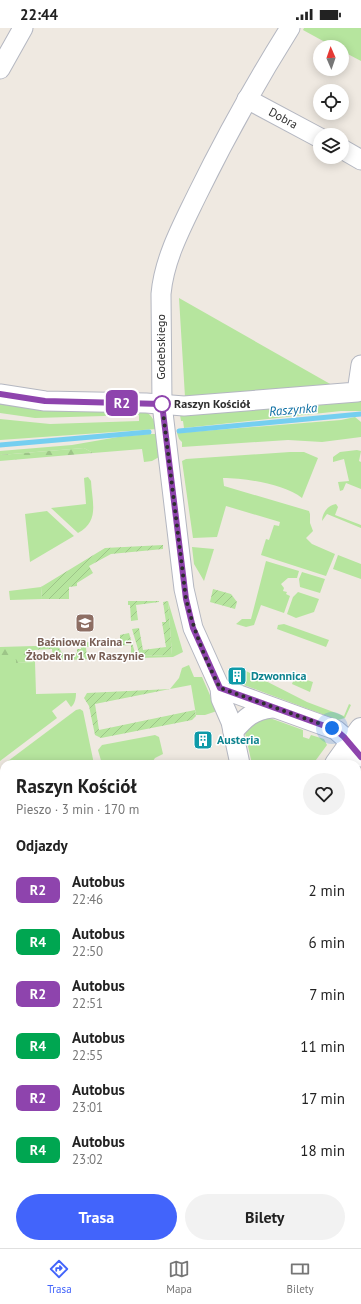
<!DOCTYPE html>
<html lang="pl">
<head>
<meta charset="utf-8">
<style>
	:root { --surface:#fff; --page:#f2f2f2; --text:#222; --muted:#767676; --line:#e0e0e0; --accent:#4264fb }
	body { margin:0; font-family:"PT Sans",sans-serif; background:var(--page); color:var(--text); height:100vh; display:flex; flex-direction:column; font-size:15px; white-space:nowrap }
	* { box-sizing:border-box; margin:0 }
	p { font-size:13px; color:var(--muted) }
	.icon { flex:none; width:22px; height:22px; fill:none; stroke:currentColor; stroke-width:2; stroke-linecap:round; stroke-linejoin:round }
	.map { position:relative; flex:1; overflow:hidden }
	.sheet { position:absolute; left:0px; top:732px; width:361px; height:488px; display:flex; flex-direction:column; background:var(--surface); border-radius:12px 12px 0 0; box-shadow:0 2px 10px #0003 }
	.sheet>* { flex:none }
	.badge { padding:0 8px; border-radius:6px; font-size:14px; line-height:26px }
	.needle { width:26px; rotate:358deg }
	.fabs { position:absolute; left:313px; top:12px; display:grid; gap:8px }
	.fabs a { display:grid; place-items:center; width:36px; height:36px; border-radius:50%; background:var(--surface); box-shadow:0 2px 10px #0003; font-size:20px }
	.you { position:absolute; width:20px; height:20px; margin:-10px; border:3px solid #fff; border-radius:50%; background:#1a73e8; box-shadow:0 0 0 6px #1a73e833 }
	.map>.badge { position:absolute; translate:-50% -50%; box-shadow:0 0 0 2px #fff }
	h2 { padding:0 16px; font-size:15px; line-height:36px }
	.round { display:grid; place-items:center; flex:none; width:42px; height:42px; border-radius:21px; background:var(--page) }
	.summary { display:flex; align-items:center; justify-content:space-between; height:68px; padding:0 16px }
	h1 { font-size:19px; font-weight:700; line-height:30px }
	.button { display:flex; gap:8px; margin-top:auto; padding:8px 16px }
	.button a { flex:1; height:46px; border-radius:24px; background:var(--accent); color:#fff; font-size:16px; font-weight:700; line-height:46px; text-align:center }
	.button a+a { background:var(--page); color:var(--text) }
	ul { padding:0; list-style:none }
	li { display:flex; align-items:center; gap:12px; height:52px; padding:0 16px }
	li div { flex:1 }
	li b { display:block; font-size:15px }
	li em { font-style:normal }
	li .badge { min-width:44px; font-weight:700; text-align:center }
	.status { display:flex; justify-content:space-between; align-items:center; height:28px; padding:0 20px; background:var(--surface); direction:ltr }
	.status svg { height:11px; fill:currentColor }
	.tabs { display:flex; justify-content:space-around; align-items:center; height:56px; border-top:1px solid var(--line); background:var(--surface); font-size:11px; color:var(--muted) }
	.tabs a { display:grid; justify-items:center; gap:2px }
	.tabs .active { color:var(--accent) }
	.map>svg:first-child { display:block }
	.grass { fill:#b6e59e }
	.forest { fill:url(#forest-firs) }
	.wetland { fill:url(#wetland-marsh) }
	.garden { fill:url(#garden-furrows) }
	.water { fill:url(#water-rules) }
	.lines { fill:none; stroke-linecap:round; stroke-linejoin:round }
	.stream { stroke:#75cff0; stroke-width:5 }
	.minor-casing { stroke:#b4b7c1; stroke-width:21 }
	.secondary-casing { stroke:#b4b7c1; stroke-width:24 }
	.minor { stroke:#fff; stroke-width:19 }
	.secondary { stroke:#fff; stroke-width:22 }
	.line-casing { stroke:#fff; stroke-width:9 }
	.line { stroke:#8e44ad; stroke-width:6 }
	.walk { stroke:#2e2e2e; stroke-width:4; stroke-dasharray:0 7.2 }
	.stop-dot { fill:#fff; stroke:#8e44ad; stroke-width:2 }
	.labels { text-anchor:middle; stroke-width:3; stroke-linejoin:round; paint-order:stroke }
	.street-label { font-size:12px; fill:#2e2e2e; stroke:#fff }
	.stop-label { font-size:12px; font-weight:bold; fill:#2e2e2e; stroke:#fff; text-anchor:start }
	.education-label { font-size:12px; font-weight:bold; fill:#785e54; stroke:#fff }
	.culture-label { font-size:12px; font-weight:bold; fill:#0d838f; stroke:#fff; text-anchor:start }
	.water-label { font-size:13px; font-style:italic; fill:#0d6fa3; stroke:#fff }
</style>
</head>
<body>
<div class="status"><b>22:44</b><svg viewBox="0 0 49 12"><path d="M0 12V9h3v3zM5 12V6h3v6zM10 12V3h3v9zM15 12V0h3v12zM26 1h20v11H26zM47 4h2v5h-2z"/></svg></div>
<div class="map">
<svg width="361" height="1220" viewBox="0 0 361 1220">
	<defs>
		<pattern id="forest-firs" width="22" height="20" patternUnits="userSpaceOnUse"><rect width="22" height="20" fill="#b6e59e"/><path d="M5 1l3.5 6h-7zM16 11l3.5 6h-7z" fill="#9dc588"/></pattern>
		<pattern id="wetland-marsh" width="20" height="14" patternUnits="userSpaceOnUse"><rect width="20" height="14" fill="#b6e59e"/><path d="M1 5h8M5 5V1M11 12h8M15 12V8" fill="none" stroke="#9dc588"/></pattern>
		<pattern id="garden-furrows" width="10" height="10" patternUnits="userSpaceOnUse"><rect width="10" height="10" fill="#b6e59e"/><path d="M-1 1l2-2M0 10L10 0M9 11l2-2" fill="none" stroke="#9dc588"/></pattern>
		<pattern id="water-rules" width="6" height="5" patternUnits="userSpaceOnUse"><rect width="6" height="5" fill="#75cff0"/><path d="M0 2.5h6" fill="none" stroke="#66b2ce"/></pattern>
	</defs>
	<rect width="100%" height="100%" fill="#efe9e1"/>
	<path class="grass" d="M304,0H361V33L342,23V19H334L303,2Z
		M179,270L332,357L185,369Z
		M361,370V383H341L184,400L183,393H181L180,387Z
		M0,375L114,384L111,387L104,388L35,390L0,385Z
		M121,382C141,383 151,379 157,401L0,412V391L50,396L139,393V387L125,388Z
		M355,389L361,394V409L322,414L288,412L182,419V414L179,411L177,405L341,392Z
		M149,406H157L159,429L152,433L144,434L142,421L93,425L84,420L0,427V423L72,417L118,409Z
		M357,422L361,423L359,433L361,434V461L346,455L343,462L340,463L338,454L349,453L344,431L333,434V429L340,424Z
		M290,424H304L318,430L302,470C284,456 245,450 223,450L224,458L309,483L310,486V495L313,503L306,510L312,516L335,526L326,548L261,527L266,511L269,512L274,497L279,498L280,494L226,478L217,509L193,510L182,433L186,431Z
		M88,449L91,453C92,474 100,493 78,505L51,480L86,476L84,450Z
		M336,476L338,479L335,487L361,497V500L327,486L322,493C322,485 328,477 336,476Z
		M47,483L74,508L30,534L25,486Z
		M192,519L214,521L204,553L194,536Z
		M338,527L361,536V551L333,541Z
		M266,533L299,543L297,550H288L281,556L284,560L283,563L287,564L286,566L290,568L284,585L261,577L254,597L246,599L236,596L242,591H251Z
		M302,544L325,551L320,565L300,559L299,551Z
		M41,559L42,571L10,572L9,563Z
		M298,564L319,571L314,584L296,590L287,586L293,569Z
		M168,573L183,624L173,629L140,630V628L172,627Z
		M284,596L329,612L326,619L277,601L278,597Z
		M9,632H16V635L35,634L36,666L76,665C76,670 75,676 71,679L66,672L52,683L57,690L0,733V635H9Z
		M189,637L194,649H202L217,683L205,687H196L191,657L170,661L179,650L182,640Z
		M246,643L307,674L344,688L349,676L351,677L345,690L338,692L241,656Z
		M295,648L313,654L310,664L292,656Z
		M80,681L83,683L94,736H4L76,682Z
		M267,689L303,702V709L309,711L311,707L324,711L327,717L313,736H252L245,705L248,699Z
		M155,707L159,709L163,726L155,730L151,736H102L98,722L102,717Z
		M0,774L4,779V1155L0,1160Z"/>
	<path class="forest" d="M84,420L93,425L0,433V427Z
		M34,618L35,634L16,635V632H9V635L0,636V619Z"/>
	<path class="wetland" d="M0,820L4,825V1085L0,1090Z"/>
	<path class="garden" d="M163,517V521L111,526L89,538L93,545L77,555V558L69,559V571H42L41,559L105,520Z
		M213,561L231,566L237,574L235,581L210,574Z
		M128,573H159V574L136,577L138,592L131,593L130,577H128Z
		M168,573L172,627L140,628L132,601L139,600L143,622L166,619L162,594H166L163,574Z
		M129,605L136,628L131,629V617L86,619L87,631L53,633L52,621L34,622V618H58L62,625H77V621H81V614L120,615V607Z
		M170,661L95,676L99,702L195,682L196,688L192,692L101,710L95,707L89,678L84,670L87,665Z"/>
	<path class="water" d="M357,1008H361V1220H249L247,1216H357Z
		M74,1216H210L211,1220H71Z"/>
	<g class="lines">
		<path class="stream" d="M179,403L361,386
			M0,417L149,404
			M0,1130L4,1125
			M38,1220L42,1216"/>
		<defs>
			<g id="minor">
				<path d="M0,41L23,0"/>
				<path id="s1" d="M247,71L320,110"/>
				<path d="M342,121L361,132"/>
				<path d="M0,366L45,373L146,375L184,378L357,364L361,337"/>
				<path d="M220,660L336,702L344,709L361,729"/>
				<path d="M233,704C245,690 253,682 272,680"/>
				<path d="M240,736L231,694L221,671L220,660L193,600L184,561L162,376L161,266C164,231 182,198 197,167C225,110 256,54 290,0"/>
			</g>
			<path id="secondary" d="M336,736L361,701
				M357,760L361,754
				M0,1183L4,1177
				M15,1220L18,1216"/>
		</defs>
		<use href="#minor" class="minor-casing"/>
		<use href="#secondary" class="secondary-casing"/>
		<use href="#minor" class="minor"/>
		<use href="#secondary" class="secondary"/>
	</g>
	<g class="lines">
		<defs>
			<path id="line" d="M0,366L45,373L162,376L186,571L193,600L220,660L336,702L344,709L361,729"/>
		</defs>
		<use href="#line" class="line-casing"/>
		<use href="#line" class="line"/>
		<path class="walk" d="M162,376L186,571C194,603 205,631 220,660L332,700"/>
	</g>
	<defs>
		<symbol id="school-square" viewBox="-11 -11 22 22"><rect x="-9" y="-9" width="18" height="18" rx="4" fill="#8d6e63" stroke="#fff"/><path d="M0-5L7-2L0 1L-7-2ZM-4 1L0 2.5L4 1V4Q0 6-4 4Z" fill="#fff"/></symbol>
		<symbol id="building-square" viewBox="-11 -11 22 22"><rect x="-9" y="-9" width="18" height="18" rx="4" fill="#0f9aa8" stroke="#fff"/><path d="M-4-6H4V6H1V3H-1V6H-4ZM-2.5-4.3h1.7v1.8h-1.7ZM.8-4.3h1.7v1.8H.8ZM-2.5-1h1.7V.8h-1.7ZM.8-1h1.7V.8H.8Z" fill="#fff"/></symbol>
	</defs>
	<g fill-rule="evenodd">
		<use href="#school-square" x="74" y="584" width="22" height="22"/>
		<use href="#building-square" x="226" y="637" width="22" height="22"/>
		<use href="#building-square" x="192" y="701" width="22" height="22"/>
	</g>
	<circle class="stop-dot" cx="162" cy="376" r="8"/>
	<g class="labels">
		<g class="street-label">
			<text dy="4" stroke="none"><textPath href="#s1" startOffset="41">Dobra</textPath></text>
			<text transform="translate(161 319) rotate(-90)" y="4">Godebskiego</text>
		</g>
		<g class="stop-label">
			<text x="174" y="380">Raszyn Kościół</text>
		</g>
		<g class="education-label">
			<text x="85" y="618">Baśniowa Kraina –<tspan x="85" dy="14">Żłobek nr 1 w Raszynie</tspan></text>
		</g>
		<g class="culture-label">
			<text x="251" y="652">Dzwonnica</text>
			<text x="217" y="716">Austeria</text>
		</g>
		<g class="water-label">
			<text transform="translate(293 381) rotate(-5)" y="5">Raszynka</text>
		</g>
	</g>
</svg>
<div class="fabs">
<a><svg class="needle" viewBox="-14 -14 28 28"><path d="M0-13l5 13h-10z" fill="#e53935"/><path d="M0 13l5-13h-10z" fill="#767676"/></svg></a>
<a><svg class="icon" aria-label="locate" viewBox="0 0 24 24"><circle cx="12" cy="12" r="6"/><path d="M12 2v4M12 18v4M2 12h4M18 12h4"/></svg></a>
<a><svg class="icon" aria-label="layers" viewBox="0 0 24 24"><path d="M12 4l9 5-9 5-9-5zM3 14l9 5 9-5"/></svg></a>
</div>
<div class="you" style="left:332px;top:700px"></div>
<b class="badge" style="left:122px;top:375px;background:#8e44ad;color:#fff">R2</b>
<section class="sheet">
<div class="summary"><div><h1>Raszyn Kościół</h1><p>Pieszo · 3 min · 170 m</p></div><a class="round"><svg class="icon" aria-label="heart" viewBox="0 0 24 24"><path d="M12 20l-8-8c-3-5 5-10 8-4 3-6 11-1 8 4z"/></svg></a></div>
<h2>Odjazdy</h2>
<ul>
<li><span class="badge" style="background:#8e44ad;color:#fff">R2</span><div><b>Autobus</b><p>22:46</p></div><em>2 min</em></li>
<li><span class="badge" style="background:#00a651;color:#fff">R4</span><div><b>Autobus</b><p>22:50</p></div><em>6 min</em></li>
<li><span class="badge" style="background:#8e44ad;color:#fff">R2</span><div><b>Autobus</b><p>22:51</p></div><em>7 min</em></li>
<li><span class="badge" style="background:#00a651;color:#fff">R4</span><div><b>Autobus</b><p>22:55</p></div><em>11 min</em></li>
<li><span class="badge" style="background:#8e44ad;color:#fff">R2</span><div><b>Autobus</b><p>23:01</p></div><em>17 min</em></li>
<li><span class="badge" style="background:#00a651;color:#fff">R4</span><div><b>Autobus</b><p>23:02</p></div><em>18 min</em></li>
</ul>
<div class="button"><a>Trasa</a><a>Bilety</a></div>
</section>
</div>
<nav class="tabs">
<a class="active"><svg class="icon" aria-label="directions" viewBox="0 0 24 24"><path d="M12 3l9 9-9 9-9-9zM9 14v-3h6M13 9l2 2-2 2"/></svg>Trasa</a>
<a><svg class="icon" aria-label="map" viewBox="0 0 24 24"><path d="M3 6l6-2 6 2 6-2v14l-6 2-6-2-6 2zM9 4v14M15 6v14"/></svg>Mapa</a>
<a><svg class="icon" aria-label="tickets" viewBox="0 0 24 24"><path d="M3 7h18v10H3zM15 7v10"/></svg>Bilety</a>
</nav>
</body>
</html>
